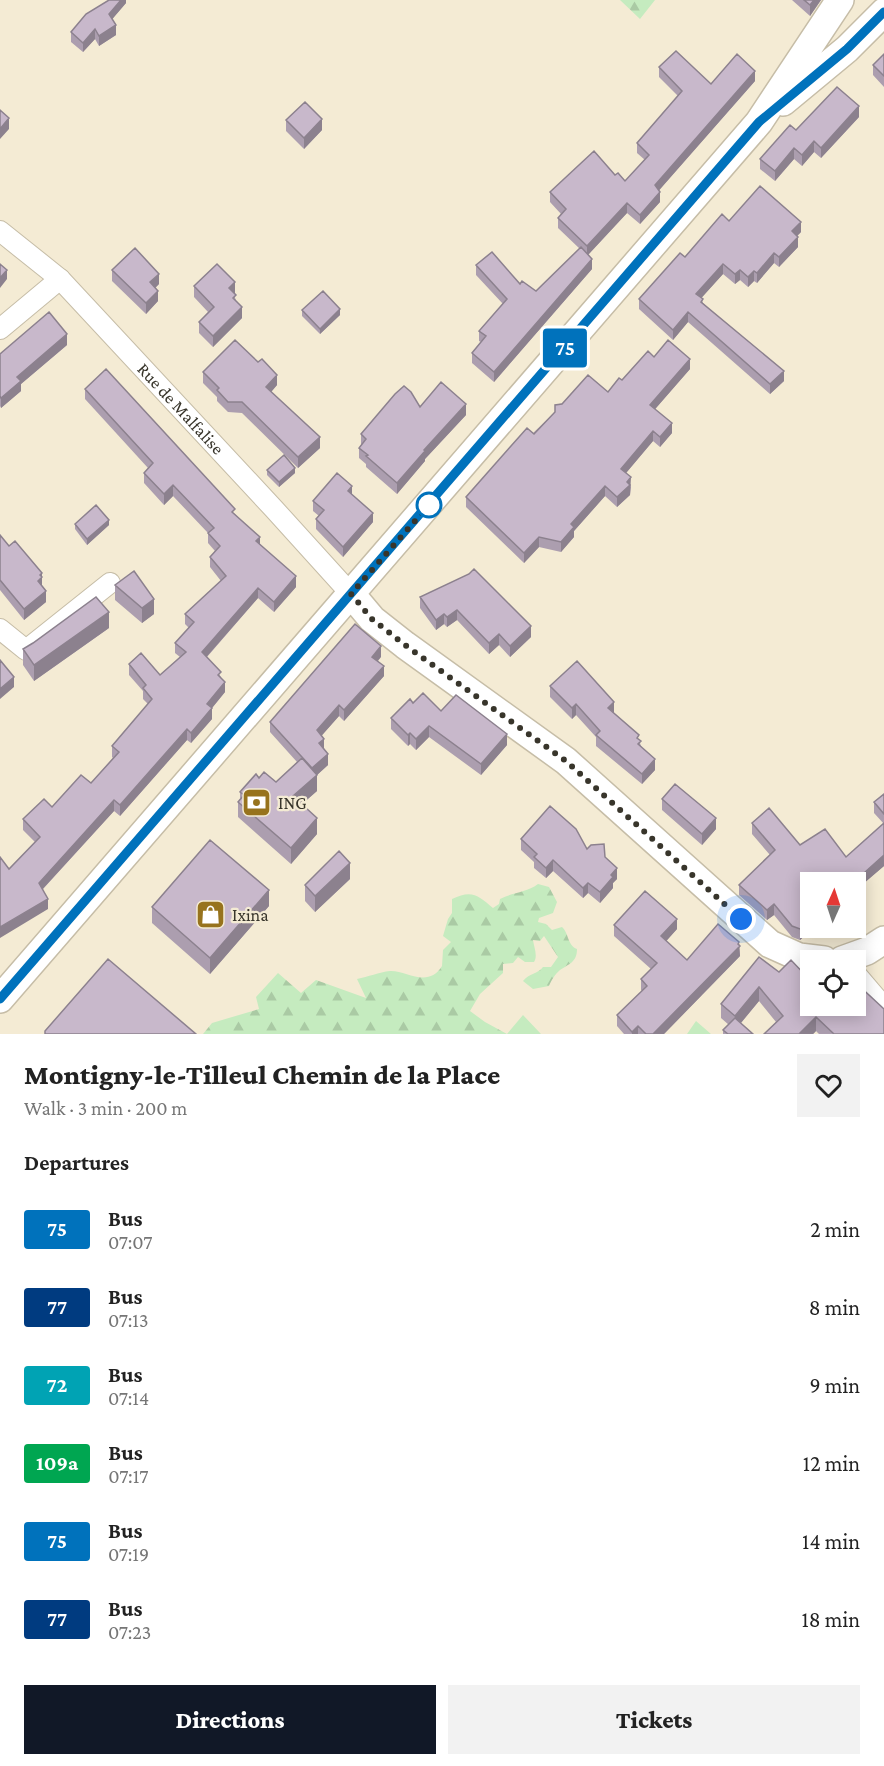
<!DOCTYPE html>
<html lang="en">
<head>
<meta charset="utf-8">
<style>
	:root { --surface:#fff; --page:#f2f2f2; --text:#222; --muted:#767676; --accent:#111827 }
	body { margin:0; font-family:"Crimson Pro",serif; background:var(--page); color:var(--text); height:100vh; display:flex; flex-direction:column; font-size:22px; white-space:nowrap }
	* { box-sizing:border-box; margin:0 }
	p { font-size:20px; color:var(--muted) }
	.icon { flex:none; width:33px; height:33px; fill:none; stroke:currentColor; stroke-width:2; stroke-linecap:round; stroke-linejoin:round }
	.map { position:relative; height:1034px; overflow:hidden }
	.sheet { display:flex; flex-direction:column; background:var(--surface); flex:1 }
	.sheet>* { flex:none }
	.badge { padding:0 12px; border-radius:4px; font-size:21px; line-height:39px }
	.needle { width:39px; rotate:3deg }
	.buttons { position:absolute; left:800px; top:872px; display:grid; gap:12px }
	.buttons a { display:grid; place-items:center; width:66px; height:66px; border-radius:0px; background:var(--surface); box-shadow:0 3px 15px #0003; font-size:30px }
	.you { position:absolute; width:30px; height:30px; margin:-15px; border:4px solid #fff; border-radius:50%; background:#1a73e8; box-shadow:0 0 0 9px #1a73e833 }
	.map>.badge { position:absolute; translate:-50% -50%; box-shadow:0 0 0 3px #fff }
	h2 { padding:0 24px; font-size:22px; line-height:54px }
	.round { display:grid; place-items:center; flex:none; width:63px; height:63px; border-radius:0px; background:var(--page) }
	.head { display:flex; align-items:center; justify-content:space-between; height:102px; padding:0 24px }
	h1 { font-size:28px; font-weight:800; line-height:45px }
	.cta { display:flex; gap:12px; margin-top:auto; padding:12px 24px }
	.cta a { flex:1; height:69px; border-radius:0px; background:var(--accent); color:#fff; font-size:24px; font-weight:800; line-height:69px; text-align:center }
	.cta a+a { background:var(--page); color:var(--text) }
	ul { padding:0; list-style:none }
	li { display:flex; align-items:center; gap:18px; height:78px; padding:0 24px }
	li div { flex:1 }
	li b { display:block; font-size:22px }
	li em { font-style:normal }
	li .badge { min-width:66px; font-weight:700; text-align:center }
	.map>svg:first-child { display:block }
	.green { fill:#c5ebbf }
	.forest { fill:url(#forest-firs) }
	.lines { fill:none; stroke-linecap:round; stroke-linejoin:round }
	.street-casing { stroke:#c6bda7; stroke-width:22 }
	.secondary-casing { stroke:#c6bda7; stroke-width:30 }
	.street { stroke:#fff; stroke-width:20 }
	.secondary { stroke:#fff; stroke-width:27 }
	.wall { fill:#ac9eaf }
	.shaded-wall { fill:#8c818e }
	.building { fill:#c8b8cb; stroke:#8c818e; stroke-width:1.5 }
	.line-casing { stroke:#fff; stroke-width:14 }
	.line { stroke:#0072bc; stroke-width:9 }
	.walk { stroke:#38352b; stroke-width:6; stroke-dasharray:0 10.8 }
	.stop-dot { fill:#fff; stroke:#0072bc; stroke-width:3 }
	.labels { text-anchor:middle; stroke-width:4.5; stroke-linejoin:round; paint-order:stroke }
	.street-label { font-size:18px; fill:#38352b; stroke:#f4ebd4 }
	.poi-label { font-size:18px; fill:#38352b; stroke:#f4ebd4; text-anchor:start }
</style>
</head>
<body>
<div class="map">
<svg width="884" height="1034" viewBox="0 0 884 1034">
	<defs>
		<pattern id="forest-firs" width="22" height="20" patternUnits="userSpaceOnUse" patternTransform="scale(1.5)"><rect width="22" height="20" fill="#c5ebbf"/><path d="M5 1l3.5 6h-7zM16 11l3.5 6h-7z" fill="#aacaa4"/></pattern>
	</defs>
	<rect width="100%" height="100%" fill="#f4ebd4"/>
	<path class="green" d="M523,1015L541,1034H507Z
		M696,1021L711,1034H687Z"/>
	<path class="forest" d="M620,0H655L640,19Z
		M538,884L549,887L557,902L553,913L539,918L538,922L546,924L552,930L562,927C569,933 567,945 577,949C577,962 569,964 560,970C555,974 551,981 549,986L533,989L523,981C529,973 538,974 543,967H551L558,957L544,936L540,941L533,940C534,947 538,956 534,962H525L518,957L513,963L503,964V973L480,994L470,1011L485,1022L507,1034H203L212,1023L259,1009L256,997L278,973L301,993L316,980L366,998L357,979C368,977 379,972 390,971C406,970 428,989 442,966L443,950L451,942L443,936L448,919L452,913V899C472,889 479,896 493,908L499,904L500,899C513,892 526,893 538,884Z"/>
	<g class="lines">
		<defs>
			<g id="street">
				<path id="s1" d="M0,231L60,279L274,509L351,594"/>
				<path d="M0,329L60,279"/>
				<path d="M0,629L26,650L110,583"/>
				<path d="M855,973L884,1007"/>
			</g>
			<path id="secondary" d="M783,102L847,49L884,12
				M351,594L372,619L405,645L566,761L770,944L799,957L824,960
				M842,960L867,951L884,940
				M0,999L759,122L840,0"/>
		</defs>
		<use href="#street" class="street-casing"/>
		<use href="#secondary" class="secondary-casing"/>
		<use href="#street" class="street"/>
		<use href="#secondary" class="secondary"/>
	</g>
	<path class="wall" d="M126,0V3L112,19L116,35L99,46L95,39L83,52L71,42V32Z
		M792,0H821L810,16Z
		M884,54V87L873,75V65Z
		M659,67L711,84L755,81L659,190L660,202L640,224L627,213L588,255L592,269L494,382L472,363V353L481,342L479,341V331L503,304L476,275V265L536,291L580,249L558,228V218L561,214L550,202V192L615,175L625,181L645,160L637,153V143L678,96L659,77Z
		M859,117L821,158L814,152L802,166L794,159L775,181L760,169V159L796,130Z
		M286,120L322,130L304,149L286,131Z
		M729,221L801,232L797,236L798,247L779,267L774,263L757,283L754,281L748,287L740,280L735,284L723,274L701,298L703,303L784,381L770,394L688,322L673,340L639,309V299L685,257Z
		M112,270L159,284L155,288L158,301L146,314L112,281Z
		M194,286L235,293L234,294L236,301L242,318L213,347L199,333V322L208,312L194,297Z
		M302,310L340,315L320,334L302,316Z
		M67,345L21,384V391L1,408L0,406V354Z
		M654,357L690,369L655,409L672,433L660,447L653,441L626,473L631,487L630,495L617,507L605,496L574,531V537L561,552L539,547L524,563L466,507V497L555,412V405L608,392Z
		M203,372L277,385L271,392L320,448L298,468L242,413L228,412L217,401V397L203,383Z
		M85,389L235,514L296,587L274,612L258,598L207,657L221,677L225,692L212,708V719L191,743L187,740L120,816L114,811L43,889L48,909L9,869L35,842L23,830V819L52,807L91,783L113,758L112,757V746L148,704L143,699V691L129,675V664L160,675L180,657L175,653V643L189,628L185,624V614L221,581L210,567V557L215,551L208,543V533L173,496L164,505L144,483V473L148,468L85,399Z
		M420,407L466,415L425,459V461L397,494L366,467V464L359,458V448L361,445V434Z
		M267,470L295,473L279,487L267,475Z
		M352,495L373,522L343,557L316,529V519L319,516L313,511V501Z
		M75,524L109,525L87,545L75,529Z
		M0,535L9,546L42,573V586L46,602L24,620L0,590Z
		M469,574L531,637L510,657L499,645L489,654L457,620L447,627L444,624L436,630L420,608V597Z
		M115,585L154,614L142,623L115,600Z
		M109,628L34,681L23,665V649Z
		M381,657L378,661L384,676L344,721L339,716L321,736L328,765L317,775V791L302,804L317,834L291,864L238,817V802L240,799V792L259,778L276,782L297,762L270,732V722Z
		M550,686L614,713L639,740L641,746L655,770L642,784L596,746V737L576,715L572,719L550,697Z
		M413,703L441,711L507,745L481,775L429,737L416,750L410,744L408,746L391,729V718Z
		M884,794V866L810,927H815L800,940L792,937L774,915L767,920L739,895V885L770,855L752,834V823L800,845L846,857L884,824L874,813V802Z
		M662,799L716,829L702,845L662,810Z
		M521,839L587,849L605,857L617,879L613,883V888L600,903L588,893L583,898L553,871L546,878L534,868V862L521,850Z
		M350,879L315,912L305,901V885Z
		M269,906L210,974L152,923V907Z
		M614,925L677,929L666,941L687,960L739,945L740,956L664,1034H624L617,1026V1015L642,991L641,990V979L651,969L614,936Z
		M759,957L810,1005L884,1034H819L816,1031L813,1034H764L776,1022L759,1001L741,1023L753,1034H723V1030L729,1025L721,1018V1004Z"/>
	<path class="shaded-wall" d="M121,0H126V3L109,23V14Z
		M814,0H821L810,16V5Z
		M116,25V35L99,46V36Z
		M95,29V39L83,52V43Z
		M755,71V81L655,195V185Z
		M859,106V117L821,158V148Z
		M9,118V129L0,139V129Z
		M322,119V130L304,149V138Z
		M814,141V152L802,166V155Z
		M794,148V159L775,181V171Z
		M660,192V202L640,224V215Z
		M627,203V213L587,256V246Z
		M801,222V232L792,241V231Z
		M798,237V247L779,267V257Z
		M774,253V263L757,283V273Z
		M592,259V269L494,382V372Z
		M723,264V274L696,304V294Z
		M7,270V279L0,288V278Z
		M740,270V280L735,284V274Z
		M754,271V281L748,287V277Z
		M159,274V284L150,293V282Z
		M235,282V293L229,299V288Z
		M158,291V301L146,314V303Z
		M242,307V318L213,347V336Z
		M340,309V315L320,334V329Z
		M688,312V322L673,340V330Z
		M67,334V345L21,384V391L1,408V398L17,377Z
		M690,359V369L650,415V405Z
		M784,371V381L770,394V384Z
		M277,375V385L266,398V387Z
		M466,404V415L425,459V461L397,494V483L424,450Z
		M672,423V433L660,447V437Z
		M653,431V441L621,479V469Z
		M320,437V448L298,468V457Z
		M295,468V473L279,487V482Z
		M631,477L630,495L617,507V497Z
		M173,485V496L164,505V494Z
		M352,486V496L348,491Z
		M605,486V496L574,531V537L561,552V542L571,524Z
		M373,513V522L343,557V547Z
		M109,520V525L87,545V539Z
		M260,537V547L256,541Z
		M539,537V547L524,563V553Z
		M42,573V588L38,581L40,575Z
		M296,576V587L274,612V602Z
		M258,588V598L202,662V652Z
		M46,591V602L24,620V609Z
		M154,599V614L142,623V608Z
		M457,610V620L447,627V617Z
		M109,612V628L34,681V665Z
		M444,614V624L436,630V620Z
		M531,626V637L510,657V646Z
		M499,634V645L489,654V643Z
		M381,646V657L372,667V657Z
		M384,666V676L344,721V710Z
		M14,677V687L0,699V689Z
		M225,682V692L212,708V719L191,743V733L207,704Z
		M614,702V713L608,708Z
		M576,704V715L572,719V708Z
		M339,705V716L317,741V730Z
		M429,726V737L416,750V739Z
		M187,729V740L120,816V805Z
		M410,733V744L408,746V735Z
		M507,734V745L481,775V764Z
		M324,739V749L319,743Z
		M328,754V765L317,775V791L293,812V796L312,779V768Z
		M655,759V770L642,784V774Z
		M114,800V811L39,893V883Z
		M317,818V834L291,864V848Z
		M716,818V829L702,845V834Z
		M884,855V866L855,891V882H854Z
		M553,860V871L546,878V868Z
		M350,863V879L315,912V896Z
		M617,868V879L613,883V888L600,903V892L611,875Z
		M588,883V893L583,898V888Z
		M269,890V906L210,974V958Z
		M48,899V909L0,938V927Z
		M774,904V915L767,920V910Z
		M677,919V929L661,947V936Z
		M810,921V927H815L800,940V929Z
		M739,942L740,956L664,1034H653Z
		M759,987V1001L735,1030V1016Z
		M816,1017V1031L813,1034H799Z
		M638,1026V1034H632V1032Z"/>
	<path class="building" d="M109,0H121L109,14L116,25L99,36L95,29L83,43L71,32L86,14Z
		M804,0H814L810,5Z
		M676,51L711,84L737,54L755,71L655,185L660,192L640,215L627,203L587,246L558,218L566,209L550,192L594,151L615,175L618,173L625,181L649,155L637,143L682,91L659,67Z
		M884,54V76L873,65Z
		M837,87L859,106L821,148L814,141L802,155L794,148L775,171L760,159L790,125L796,130Z
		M305,102L322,119L304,138L286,120Z
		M0,110L9,118L0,129Z
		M760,186L801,222L792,231L798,237L779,257L774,253L757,273L754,271L748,277L740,270L735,274L723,264L696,294L703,299L701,302L784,371L770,384L688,312L673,330L639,299L680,253L685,257L722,214L729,221Z
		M581,247L592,259L494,372L472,353L486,336L479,331L507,299L476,265L492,252L520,284L522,281L536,291Z
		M135,248L159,274L150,282L158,291L146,303L112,270Z
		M0,264L7,270L0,278Z
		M217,264L235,282L229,288L236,295L233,298L242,307L213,336L199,322L214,307L194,286Z
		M323,291L340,309L320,329L302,310Z
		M49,312L67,334L17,377L21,381L1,398L0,396V354Z
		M235,340L258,362L262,359L277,375L266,387L320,437L298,457L242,402H228L217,390L219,388L203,372Z
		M668,340L690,359L650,405L672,423L660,437L653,431L621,469L631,477L627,482L630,485L617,497L605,486L571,524L574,527L561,542L539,537L524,553L466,497L527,428L534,434L555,412V405L562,404L588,375L608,392L619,378L622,380L648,351L654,357Z
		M106,369L235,509L232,512L260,537L256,541L296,576L274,602L258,588L202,652L221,672L218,675L225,682L207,704L212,708L191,733L187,729L120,805L114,800L39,883L48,899L0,927V857L9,869L40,837L23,819L44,799L52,807L81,775L91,783L119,752L112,746L152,699L143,688L146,685L129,664L141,653L160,675L186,652L175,643L194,622L185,614L226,576L210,557L220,546L208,533L214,528L173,485L164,494L144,473L153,463L85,389Z
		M441,382L466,404L424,450L425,451L397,483L366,456L368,455L359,448L366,439L361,434L395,394L404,386L411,392L420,407Z
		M284,455L295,468L279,482L267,470Z
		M337,473L352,486L348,491L373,513L343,547L316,519L324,510L313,501Z
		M96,505L109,520L87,539L75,524Z
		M0,535L9,546L15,541L42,573L40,575L42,577L38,581L46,591L24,609L0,580Z
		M474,569L531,626L510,646L499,634L489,643L457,610L447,617L444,614L436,620L420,597L469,574Z
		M134,571L154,599L142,608L115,585Z
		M96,597L109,612L34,665L23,649L33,643Z
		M355,624L381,646L372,657L384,666L344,710L339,705L317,730L324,739L319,743L328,754L312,768L270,722Z
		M0,660L14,677L0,689Z
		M577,661L614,702L608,708L639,735L637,738L641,741L638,744L655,759L642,774L596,735L600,731L576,704L572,708L550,686Z
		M423,693L441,711L456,695L507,734L481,764L429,726L416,739L410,733L408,735L391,718L410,699L413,703Z
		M302,758L317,775L293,796L317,818L291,848L238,802L244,795L240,792L256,774L259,778L264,772L276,782Z
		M675,784L716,818L702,834L662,799Z
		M884,794V814L874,802Z
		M550,806L576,829L587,849L591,845L604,844L605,857L617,868L611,875L613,877L600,892L588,883L583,888L553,860L546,868L534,857L537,854L521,839Z
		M769,808L800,845L825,829L846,857L884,823V855L854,882H810V921L800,929L792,926L774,904L767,910L739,885L775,850L752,823Z
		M210,840L269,890L210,958L152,907Z
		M339,851L350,863L315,896L305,885Z
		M645,891L677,919L661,936L687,960L718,924L739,942L738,944L740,946L653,1034H646L638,1026L632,1032L617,1015L647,986L641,979L657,963L614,925Z
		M759,957L779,972L791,960L810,980V1005H855V982L884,1009V1034H834L816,1017L799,1034H764L783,1016L759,987L735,1016L721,1004Z
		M108,959L196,1034H45V1031Z
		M735,1018L753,1034H728L723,1030Z"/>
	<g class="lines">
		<defs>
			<path id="line" d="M0,999L759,122L847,49L884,12"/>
		</defs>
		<use href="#line" class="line-casing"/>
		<use href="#line" class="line"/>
		<path class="walk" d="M429,505L351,594L372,619L405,645L566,761L741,919"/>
	</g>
	<defs>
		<symbol id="bank-square" viewBox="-11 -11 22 22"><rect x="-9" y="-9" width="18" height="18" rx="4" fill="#97731d" stroke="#f4ebd4"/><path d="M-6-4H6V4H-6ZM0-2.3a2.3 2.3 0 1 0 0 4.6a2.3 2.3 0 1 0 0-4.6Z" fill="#fff"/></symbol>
		<symbol id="shop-square" viewBox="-11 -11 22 22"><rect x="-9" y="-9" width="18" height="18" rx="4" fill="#97731d" stroke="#f4ebd4"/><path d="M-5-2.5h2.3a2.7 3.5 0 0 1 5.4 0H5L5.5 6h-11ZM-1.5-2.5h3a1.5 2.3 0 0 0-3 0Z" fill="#fff"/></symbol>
	</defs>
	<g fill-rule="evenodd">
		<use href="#bank-square" x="240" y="786" width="33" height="33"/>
		<use href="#shop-square" x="194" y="898" width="33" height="33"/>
	</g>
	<circle class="stop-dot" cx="429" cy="505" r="12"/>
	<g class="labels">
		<g class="street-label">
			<text dy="6" stroke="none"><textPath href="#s1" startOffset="254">Rue de Malfalise</textPath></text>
		</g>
		<g class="poi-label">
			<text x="278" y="809">ING</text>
			<text x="232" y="921">Ixina</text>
		</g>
	</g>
</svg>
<div class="buttons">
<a><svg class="needle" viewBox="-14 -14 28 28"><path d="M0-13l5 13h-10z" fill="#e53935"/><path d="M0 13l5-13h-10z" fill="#767676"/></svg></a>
<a><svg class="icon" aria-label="locate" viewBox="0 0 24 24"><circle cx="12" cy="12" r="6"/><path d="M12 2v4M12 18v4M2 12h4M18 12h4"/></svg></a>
</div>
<div class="you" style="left:741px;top:919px"></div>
<b class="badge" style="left:565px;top:348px;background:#0072bc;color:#fff">75</b>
</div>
<section class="sheet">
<div class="head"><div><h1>Montigny-le-Tilleul Chemin de la Place</h1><p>Walk · 3 min · 200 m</p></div><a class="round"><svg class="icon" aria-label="heart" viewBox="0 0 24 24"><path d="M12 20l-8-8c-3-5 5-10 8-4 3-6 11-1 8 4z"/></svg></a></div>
<h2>Departures</h2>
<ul>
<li><span class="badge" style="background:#0072bc;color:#fff">75</span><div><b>Bus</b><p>07:07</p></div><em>2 min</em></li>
<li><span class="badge" style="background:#003b80;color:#fff">77</span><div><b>Bus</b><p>07:13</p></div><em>8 min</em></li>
<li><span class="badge" style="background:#00a3b4;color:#fff">72</span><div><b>Bus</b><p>07:14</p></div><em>9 min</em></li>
<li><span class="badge" style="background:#00a651;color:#fff">109a</span><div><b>Bus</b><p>07:17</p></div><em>12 min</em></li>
<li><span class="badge" style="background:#0072bc;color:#fff">75</span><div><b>Bus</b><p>07:19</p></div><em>14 min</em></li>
<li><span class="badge" style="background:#003b80;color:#fff">77</span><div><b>Bus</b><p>07:23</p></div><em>18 min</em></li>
</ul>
<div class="cta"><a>Directions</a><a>Tickets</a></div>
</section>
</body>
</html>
